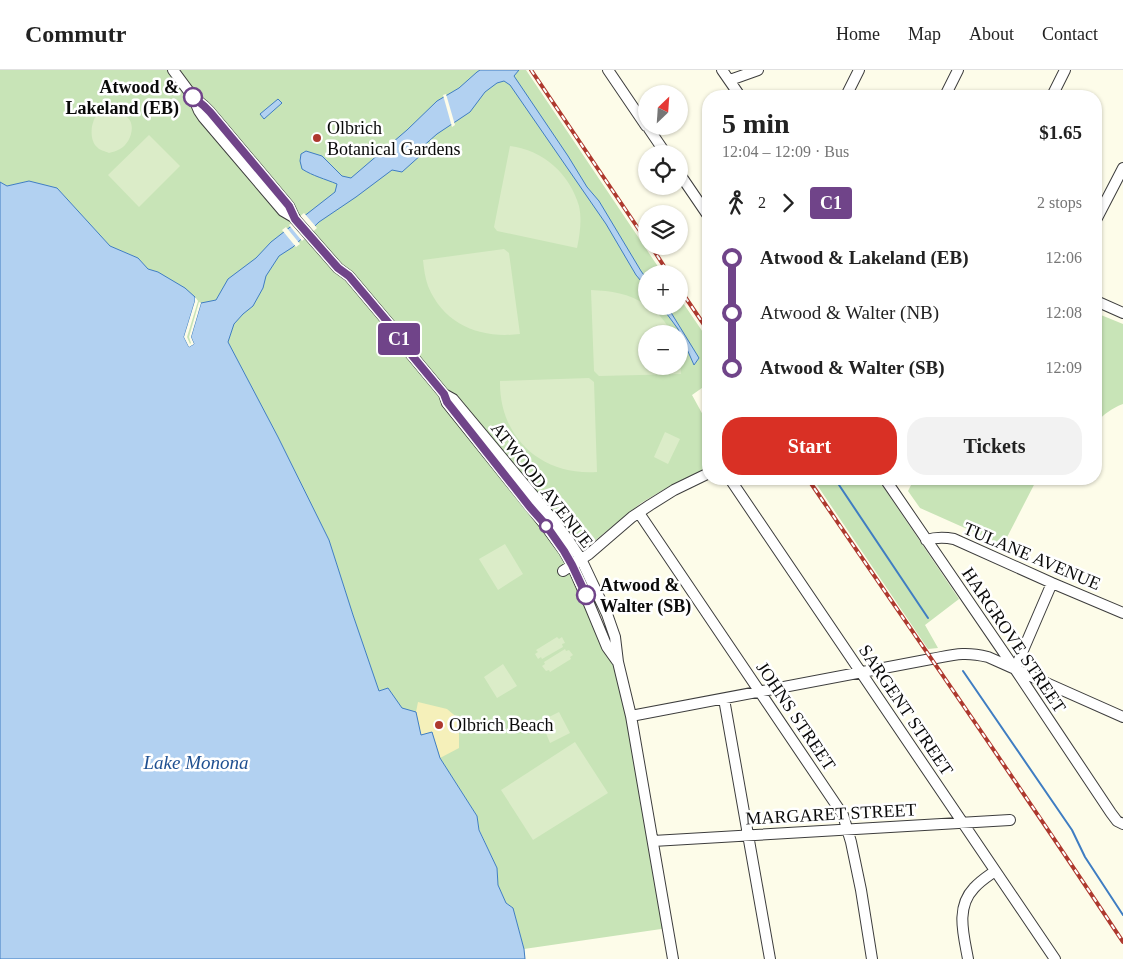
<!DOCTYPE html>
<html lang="en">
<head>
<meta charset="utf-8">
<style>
	:root { --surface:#fff; --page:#f2f2f2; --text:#222; --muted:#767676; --line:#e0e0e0; --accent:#d93025 }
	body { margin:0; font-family:Georgia,serif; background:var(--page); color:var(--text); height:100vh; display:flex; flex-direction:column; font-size:19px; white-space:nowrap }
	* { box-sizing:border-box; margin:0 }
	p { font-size:16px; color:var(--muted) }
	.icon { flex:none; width:28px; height:28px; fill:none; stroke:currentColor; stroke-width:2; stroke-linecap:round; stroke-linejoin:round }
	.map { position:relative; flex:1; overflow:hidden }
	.panel { position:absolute; left:702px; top:20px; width:400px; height:395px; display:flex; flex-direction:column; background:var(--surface); border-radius:20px; box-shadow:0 1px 4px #0004 }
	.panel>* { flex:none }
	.badge { padding:0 10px; border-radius:4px; font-size:18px; line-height:32px }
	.needle { width:32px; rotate:25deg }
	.tools { position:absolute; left:638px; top:15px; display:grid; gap:10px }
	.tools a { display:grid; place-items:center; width:50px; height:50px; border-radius:50%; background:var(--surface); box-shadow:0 1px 4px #0004; font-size:25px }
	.map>.badge { position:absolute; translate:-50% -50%; box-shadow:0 0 0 2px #fff }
	.legs { display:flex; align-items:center; gap:8px; height:55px; padding:0 20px; font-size:16px }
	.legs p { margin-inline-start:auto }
	.overview { display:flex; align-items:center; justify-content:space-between; height:85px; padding:0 20px }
	h1 { font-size:28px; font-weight:700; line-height:38px }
	.cta { display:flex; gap:10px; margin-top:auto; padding:10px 20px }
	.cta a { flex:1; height:58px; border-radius:20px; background:var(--accent); color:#fff; font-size:20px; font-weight:700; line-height:58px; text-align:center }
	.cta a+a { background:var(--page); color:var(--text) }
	ul { padding:0 20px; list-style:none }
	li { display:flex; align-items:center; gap:18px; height:55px; font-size:19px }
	li i { display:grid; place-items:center; width:8px; height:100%; margin:0 6px; background:currentColor }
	li i::after { content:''; width:12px; height:12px; margin:-6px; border:4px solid; border-radius:50%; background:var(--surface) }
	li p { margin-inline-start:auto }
	li:first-child i { background:linear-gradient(#0000 50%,currentColor 0) }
	li:last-child i { background:linear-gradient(currentColor 50%,#0000 0) }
	header { display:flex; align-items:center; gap:30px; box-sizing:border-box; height:70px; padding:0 25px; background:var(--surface); border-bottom:1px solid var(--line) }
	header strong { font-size:24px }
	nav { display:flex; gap:28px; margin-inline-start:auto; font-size:18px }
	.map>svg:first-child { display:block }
	.green { fill:#c8e4b7; fill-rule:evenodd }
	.sand { fill:#f5f0ba }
	.pitch { fill:#dbecc8 }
	.water { fill:#b2d1f1; stroke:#3f7dc2 }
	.pier { fill:#fdfce9 }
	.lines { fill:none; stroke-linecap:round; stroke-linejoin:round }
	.stream { stroke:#3f7dc2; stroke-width:2 }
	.minor-casing { stroke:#3d3d3d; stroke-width:12 }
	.minor { stroke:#fff; stroke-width:10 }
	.rail-casing { stroke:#ae392e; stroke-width:4 }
	.rail { stroke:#fff; stroke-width:2; stroke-dasharray:5.5; stroke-linecap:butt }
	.line-1-casing { stroke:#fff; stroke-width:11 }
	.line-1 { stroke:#704489; stroke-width:8 }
	.stop-1-dot { fill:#fff; stroke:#704489; stroke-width:2.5 }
	.poi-dot { fill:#ae392e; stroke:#fff; stroke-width:2 }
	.labels { text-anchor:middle; stroke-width:5; stroke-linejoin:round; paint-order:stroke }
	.stop-label { font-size:18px; font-weight:bold; fill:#0a0a0a; stroke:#fff; text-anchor:end }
	.poi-label { font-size:18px; fill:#0a0a0a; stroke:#fff; text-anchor:start }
	.street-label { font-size:18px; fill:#0a0a0a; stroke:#fff }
	.water-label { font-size:19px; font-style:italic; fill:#1f5091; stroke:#fff }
</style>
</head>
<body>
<header>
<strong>Commutr</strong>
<nav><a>Home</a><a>Map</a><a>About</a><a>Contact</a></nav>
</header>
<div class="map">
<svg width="1123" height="889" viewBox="0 0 1123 889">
	<rect width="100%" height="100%" fill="#fdfce9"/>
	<path class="green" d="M0,0H526L663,204H646V236H679V227L709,271V313L692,325L709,356V397L668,417L641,433L592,473L564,489L618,592L668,858L524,879L513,838L506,833L498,815L497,798L479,759L477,746L440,688L432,662L416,642L402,639L388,618L379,621L353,545L329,470L278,367L228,272L194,274L189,277L158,202L148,199L138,188L110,176L57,118L29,111L7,116L0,112ZM646,264H679V296H646Z
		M1096,243L1123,254V334C1112,338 1104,344 1096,353Z
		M813,409H878L959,529L925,555L938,578L928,579Z
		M914,409H1037L1003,475L920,438L908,421Z"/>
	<path class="sand" d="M418,632L447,639L459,649V678L440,688L432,662L421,665L416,642Z"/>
	<path class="pitch" d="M100,42C107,42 118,42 124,45C138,52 131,73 120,79C117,81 112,82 109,83C105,81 99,80 97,77C88,69 91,48 100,42Z
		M149,65L180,96L139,137L108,105Z
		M510,76C543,80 570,104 579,136C582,149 580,164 577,178L497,161L494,157Z
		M504,179L509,183L520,264C481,269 444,255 428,216C425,208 424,199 423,190Z
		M591,220C611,221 629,223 646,235V236C657,239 667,254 672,264H646V296H679V283L681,304L599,306L594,301Z
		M589,308L594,312L597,402C541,406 499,367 500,311Z
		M665,362L680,369L668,394L654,387Z
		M505,474L523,504L498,520L479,489Z
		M557,567L559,569L562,567L565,573L562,574L563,577L542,589L541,587L538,589L535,584L538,582L536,580Z
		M565,579L566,581L569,580L573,585L570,587L571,589L550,602L549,600L546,601L542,596L545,594L544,592Z
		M503,594L517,616L497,628L484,607Z
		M559,642L570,663L550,673L541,651Z
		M575,672L608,723L533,770L501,720Z"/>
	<path class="water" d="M480,0H519L514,6L568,86L587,117L599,131L641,201L646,208V217L636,205L606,154L510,15L504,11L497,13L485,22L470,42L437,64L420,79L422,84L402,102L392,100L356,127L319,152L293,177L279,186L266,206L263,218L253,236L243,244L234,254L228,272L278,367L329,470L353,545L379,621L388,618L402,638L416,642L421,665L432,662L440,688L477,746L479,760L497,798L498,815L506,833L513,838L524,879L525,889H0V112L7,116L29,111L57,118L110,176L138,188L148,199L158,202L185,218L195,227V231L184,267L189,277L194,274L191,267L201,233L216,230L228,209L256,188L271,172L335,122L337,114C325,109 313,106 302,99L300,91L301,84L306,81L322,86L342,106L351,108L407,60L437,31L459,18L477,2Z
		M278,29L282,33L264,49L260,44Z
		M661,236H667L699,288L694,295L678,259Z"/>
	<path class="pier" d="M446,24L455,55L452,57L443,25Z
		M304,143L317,158L302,171L289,155Z
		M286,157L300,174L296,177L282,160Z
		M195,227L198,231L187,267L190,274L191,273L189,267L199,232L201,233L191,267L194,274L189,277L184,267L195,231Z"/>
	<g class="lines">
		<path class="stream" d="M835,409L928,548
			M963,601L1072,760L1085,787L1123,845"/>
		<defs>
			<path id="minor" d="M173,0L193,27L199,41L203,47L283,141L295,148
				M608,0L646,56
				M722,0L740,26
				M730,10L758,0
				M846,26L859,0
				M945,26L958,0
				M1052,26L1065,0
				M193,27L204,36L210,42L289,136L295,149L338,198L349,206L397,263L400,271L444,324L453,329L538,431L567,468L581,489L607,544L615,567L618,592L631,646L673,889
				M647,56L666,84
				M679,103L709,147
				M1096,150L1123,98
				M1096,231L1123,243
				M444,324L447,333L545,455L564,481L572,495L587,529L607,577L617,591
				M730,409L1055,889
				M885,409L1015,599L1111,743L1117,751L1123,754
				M639,443L843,745L851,772L861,820L872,889
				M926,470C936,467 944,467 954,469L1052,513L1123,543
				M563,501L589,484L632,447L650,435L674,420L709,403
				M1015,599L1052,513
				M724,629L770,889
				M631,646L931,589C953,585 964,581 988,587L1123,647
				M653,771L1010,750
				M968,889C964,866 955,838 974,818C980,811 988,806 995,801"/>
		</defs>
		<use href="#minor" class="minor-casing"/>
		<use href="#minor" class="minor"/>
		<defs>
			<path id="rail" d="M531,0L646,170
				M651,176L669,204
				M679,218L709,262
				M808,409C913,563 1020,716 1123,872"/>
		</defs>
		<use href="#rail" class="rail-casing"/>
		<use href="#rail" class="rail"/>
	</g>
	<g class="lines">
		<defs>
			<path id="line-1" d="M193,27L204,36L210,42L289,136L295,149L338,198L349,206L397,263L400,271L444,324L447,332L530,437L545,454L564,481L572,495L586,525"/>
		</defs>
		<use href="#line-1" class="line-1-casing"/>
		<use href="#line-1" class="line-1"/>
	</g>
	<g class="stop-1-dot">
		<circle cx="193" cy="27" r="9"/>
		<circle cx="546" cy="456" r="6"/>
		<circle cx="586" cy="525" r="9"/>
	</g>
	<g class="poi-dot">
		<circle cx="317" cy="68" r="5"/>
		<circle cx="439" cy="655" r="5"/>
	</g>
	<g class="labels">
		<g class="stop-label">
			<text x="179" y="23">Atwood &amp;<tspan x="179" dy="21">Lakeland (EB)</tspan></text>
			<text x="600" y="521" text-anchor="start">Atwood &amp;<tspan x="600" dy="21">Walter (SB)</tspan></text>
		</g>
		<g class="poi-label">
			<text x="327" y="64">Olbrich<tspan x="327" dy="21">Botanical Gardens</tspan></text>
			<text x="449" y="661">Olbrich Beach</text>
		</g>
		<g class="street-label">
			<text transform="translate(542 415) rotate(52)" y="6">ATWOOD AVENUE</text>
			<text transform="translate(1032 486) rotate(23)" y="6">TULANE AVENUE</text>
			<text transform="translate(1014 570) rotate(56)" y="6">HARGROVE STREET</text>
			<text transform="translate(906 640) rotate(56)" y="6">SARGENT STREET</text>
			<text transform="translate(796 646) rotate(56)" y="6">JOHNS STREET</text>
			<text transform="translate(831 744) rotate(-3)" y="6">MARGARET STREET</text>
		</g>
		<g class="water-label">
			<text x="196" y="699">Lake Monona</text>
		</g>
	</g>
</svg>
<div class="tools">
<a><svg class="needle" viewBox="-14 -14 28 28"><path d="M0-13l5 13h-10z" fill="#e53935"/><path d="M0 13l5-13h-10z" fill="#767676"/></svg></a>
<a><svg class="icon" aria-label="locate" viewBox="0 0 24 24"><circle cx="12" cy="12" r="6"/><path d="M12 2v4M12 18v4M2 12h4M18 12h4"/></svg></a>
<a><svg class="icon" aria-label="layers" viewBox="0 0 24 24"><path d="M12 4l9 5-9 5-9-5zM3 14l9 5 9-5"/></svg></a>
<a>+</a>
<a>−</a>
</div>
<b class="badge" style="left:399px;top:269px;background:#704489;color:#fff">C1</b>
<section class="panel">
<div class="overview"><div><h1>5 min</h1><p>12:04 – 12:09 · Bus</p></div><b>$1.65</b></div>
<div class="legs"><svg class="icon" aria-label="walk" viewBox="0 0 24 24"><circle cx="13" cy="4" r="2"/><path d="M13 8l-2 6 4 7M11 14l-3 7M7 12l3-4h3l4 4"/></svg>2<svg class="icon" aria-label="forward" viewBox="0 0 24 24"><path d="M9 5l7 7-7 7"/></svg><b class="badge" style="background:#704489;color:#fff">C1</b><p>2 stops</p></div>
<ul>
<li><i style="color:#704489"></i><b>Atwood &amp; Lakeland (EB)</b><p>12:06</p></li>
<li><i style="color:#704489"></i><span>Atwood &amp; Walter (NB)</span><p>12:08</p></li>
<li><i style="color:#704489"></i><b>Atwood &amp; Walter (SB)</b><p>12:09</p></li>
</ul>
<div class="cta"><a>Start</a><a>Tickets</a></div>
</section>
</div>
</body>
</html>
